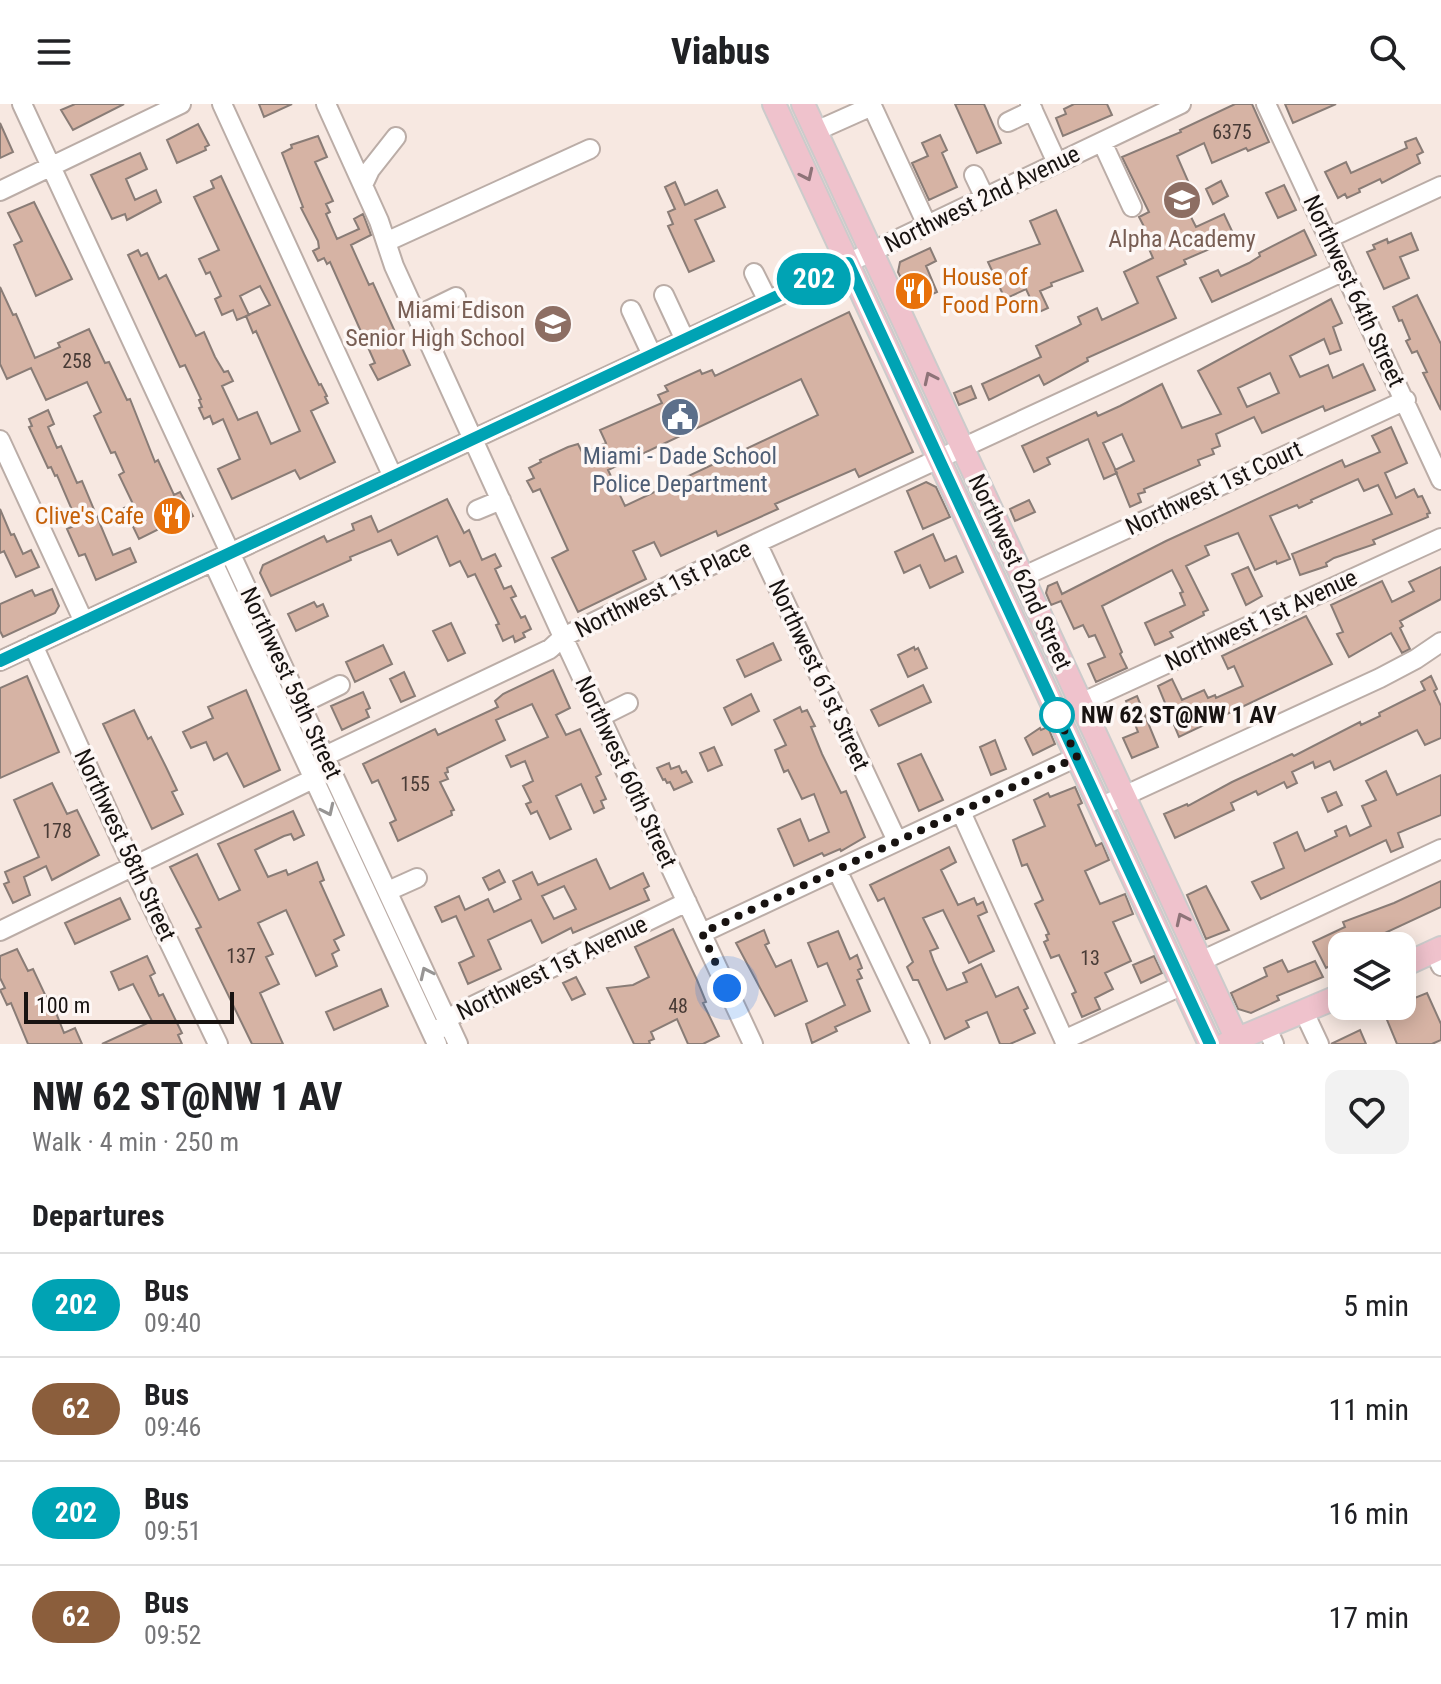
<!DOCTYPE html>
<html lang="en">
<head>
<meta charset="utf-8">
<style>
	:root { --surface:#fff; --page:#f2f2f2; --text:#202124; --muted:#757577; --line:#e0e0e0 }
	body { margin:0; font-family:"Roboto Condensed",sans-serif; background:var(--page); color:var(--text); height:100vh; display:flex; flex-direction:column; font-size:30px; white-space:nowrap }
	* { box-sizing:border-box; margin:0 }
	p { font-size:26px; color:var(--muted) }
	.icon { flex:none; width:44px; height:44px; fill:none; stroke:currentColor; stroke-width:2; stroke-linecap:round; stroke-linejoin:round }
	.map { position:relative; height:940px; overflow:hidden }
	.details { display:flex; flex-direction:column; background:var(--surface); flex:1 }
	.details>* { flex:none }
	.badge { padding:0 16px; border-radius:26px; font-size:28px; line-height:52px }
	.fabs { position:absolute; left:1328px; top:828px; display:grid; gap:16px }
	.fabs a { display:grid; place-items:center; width:88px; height:88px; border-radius:16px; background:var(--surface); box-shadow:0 4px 20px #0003; font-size:40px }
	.scale { position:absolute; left:24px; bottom:20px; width:210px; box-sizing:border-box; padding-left:8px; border:4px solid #181311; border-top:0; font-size:22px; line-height:28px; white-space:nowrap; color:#181311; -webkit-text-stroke:6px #fdf7f5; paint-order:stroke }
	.you { position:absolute; width:40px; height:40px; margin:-20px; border:6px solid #fff; border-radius:50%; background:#1a73e8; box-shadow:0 0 0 12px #1a73e833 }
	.map>.badge { position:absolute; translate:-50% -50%; box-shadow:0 0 0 4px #fff }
	h2 { padding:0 32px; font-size:30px; line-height:72px }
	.round { display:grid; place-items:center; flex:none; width:84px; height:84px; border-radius:16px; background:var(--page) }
	.overview { display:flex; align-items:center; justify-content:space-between; height:136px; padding:0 32px }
	h1 { font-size:38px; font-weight:800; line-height:60px }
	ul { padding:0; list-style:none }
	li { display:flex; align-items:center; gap:24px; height:104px; padding:0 32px; border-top:2px solid var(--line) }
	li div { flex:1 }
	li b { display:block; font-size:30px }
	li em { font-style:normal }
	li .badge { min-width:88px; font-weight:700; text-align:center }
	header { display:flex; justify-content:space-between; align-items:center; height:104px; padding:0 32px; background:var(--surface); font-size:36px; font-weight:800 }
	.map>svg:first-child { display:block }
	.building { fill:#d6b3a4; stroke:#897c76; stroke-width:2; fill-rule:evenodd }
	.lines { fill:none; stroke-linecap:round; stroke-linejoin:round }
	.minor-casing { stroke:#bbada7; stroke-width:22 }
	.major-casing { stroke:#cccbcb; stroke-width:26 }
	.minor { stroke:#fff; stroke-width:18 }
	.major { stroke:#efc2cc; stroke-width:22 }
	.oneway { stroke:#8e7378 }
	.oneway2 { stroke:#979594 }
	.line-casing { stroke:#fff; stroke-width:18 }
	.line { stroke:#00a3b4; stroke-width:12 }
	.walk { stroke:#181311; stroke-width:8; stroke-dasharray:0 14.4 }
	.stop-dot { fill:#fff; stroke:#00a3b4; stroke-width:4 }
	.labels { text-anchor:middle; stroke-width:7; stroke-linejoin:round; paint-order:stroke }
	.number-label { font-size:20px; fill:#483b36 }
	.street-label { font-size:24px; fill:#181311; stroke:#fdf7f5 }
	.education-label { font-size:24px; fill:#785e54; stroke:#fdf7f5 }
	.food-label { font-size:24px; fill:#c56008; stroke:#fdf7f5; text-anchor:start }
	.service-label { font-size:24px; fill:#4e5e75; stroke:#fdf7f5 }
	.stop-label { font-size:24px; font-weight:bold; fill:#181311; stroke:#fdf7f5; text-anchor:start }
</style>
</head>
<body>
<header><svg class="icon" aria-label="menu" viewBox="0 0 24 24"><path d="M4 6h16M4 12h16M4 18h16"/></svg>Viabus<svg class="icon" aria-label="search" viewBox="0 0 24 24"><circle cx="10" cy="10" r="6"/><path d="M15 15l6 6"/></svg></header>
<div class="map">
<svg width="1441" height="940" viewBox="0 0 1441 940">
	<rect width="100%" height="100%" fill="#f7e8e1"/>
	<path class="building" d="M75,0H124L73,26L61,6Z
		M259,0H292L264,13Z
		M955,0H984L1001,39L977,49Z
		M1074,0H1107L1112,11L1063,32L1056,14L1066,10L1064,5Z
		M1235,0H1252L1269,38L1248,47L1246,44L1212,59L1204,39L1177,52L1191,84L1179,89L1196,123L1224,110L1232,127L1209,138L1212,144L1184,156L1186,160L1157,173L1176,214L1087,254L1088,257L1044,281L1039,271L989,296L982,280L1041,253L1036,242L1076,223L1081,220L1078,213L1097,204L1102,216L1138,199L1124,168L1153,154L1149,145L1154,142L1139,113L1149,108L1122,53L1181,28L1180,26Z
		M1285,0H1336L1293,19Z
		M0,19L13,48L0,54Z
		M198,20L209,41L205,43L206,46L177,59L167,36Z
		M940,31L947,46L942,49L957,83L929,96L912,59L928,52L922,39Z
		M318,32L327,53L315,58L333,97L326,100L330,108L326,110L337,135L359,125L354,115L363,110L371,131L351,141L369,181L373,179L410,261L378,276L370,261L375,259L330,158L327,160L324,154L318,157L313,147L319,144L318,137L301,104L303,103L282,49L292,44L291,41Z
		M1416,34L1423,48L1417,51L1420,59L1382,79L1380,75L1359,85L1360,88L1347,94L1345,90L1338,94L1325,68L1346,58L1351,69L1407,44L1405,38Z
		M140,49L147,65L126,75L135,96L156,86L161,98L127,116L125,110L112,115L91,71Z
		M221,72L304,250L319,281L321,280L327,292L325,293L328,299L311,307L335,358L300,375L295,366L232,395L218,365L240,355L223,315L213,320L210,312L204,315L199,304L202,303L199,296L201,295L185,261L180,263L128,151L138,146L141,152L147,149L159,175L166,171L196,232L204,228L215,253L224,268L228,267L233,277L222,282L238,316L257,308L271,340L300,327L256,227L253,229L246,212L270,201L260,182L240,192L249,211L237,216L233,206L222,211L215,195L221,192L210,168L206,170L199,155L219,146L194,93L214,84L211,77Z
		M1221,77L1228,92L1213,100L1206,85Z
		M675,78L685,101L717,86L725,103L695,116L714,157L689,168L668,122L673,120L668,108L675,105L665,83Z
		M1284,81L1296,106L1278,114L1266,89Z
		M34,98L72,175L36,192L14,141L22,137L8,109Z
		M1056,106L1083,167L1051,179L1052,182L1040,187L1048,204L1037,209L1026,185L1005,195L988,158L1040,140L1030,117Z
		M1304,126L1316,151L1212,198L1200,174L1218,166L1221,172L1249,159L1260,152L1259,149Z
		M1411,129L1418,146L1400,153L1409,174L1384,185L1367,148L1375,145L1373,141L1387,135L1388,139Z
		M930,144L936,157L926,162L937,188L913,199L898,168L900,158Z
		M0,183L13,211L16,210L35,254L60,243L58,239L89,225L105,259L109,258L127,296L130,295L155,358L158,356L174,391L180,388L193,412L180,418L179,415L139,435L124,404L133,400L119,371L124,368L115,348L111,349L94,312L101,308L87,278L46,296L31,264L7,275L0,260Z
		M1417,191L1441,240V306L1423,269L1427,268L1417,247L1412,249L1406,237L1410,235L1402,216L1399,217L1393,203Z
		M1331,195L1342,219L1333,223L1341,246L1330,250L1324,235L1290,252L1300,273L1328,261L1333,274L1363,260L1375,286L1325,307L1323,302L1262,329L1254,313L1216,330L1220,342L1212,345L1214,350L1198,356L1200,361L1144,385L1145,388L1138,390L1141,398L1130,403L1115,366L1134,357L1122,330L1103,339L1117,369L1104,375L1088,335L1047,354L1050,360L1034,368L1022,342L1096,308L1098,312L1120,302L1162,280L1182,324L1221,310L1198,267ZM1270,269L1279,289L1247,303L1238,284Z
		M849,208L913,348L859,373L855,365L775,400L778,405L718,432L716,427L661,452L654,438L633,447L646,475L578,508L552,454L568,446L540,385L533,388L527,377L534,374L529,364L541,358L540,356L568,343L578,340L583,350L606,339L600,326L662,299L658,291L668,287L665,282L700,266L702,270L712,266L715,272ZM801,275L818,311L625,402L608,366Z
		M971,282L976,294L959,301L954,289Z
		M48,306L54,320L48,323L57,344L61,342L77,379L82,377L113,451L130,444L136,458L96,476L85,450L79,452L67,425L78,420L57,371L55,372L51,363L48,364L29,323L32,322L29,315Z
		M1391,323L1407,359L1385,369L1396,394L1414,385L1418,393L1422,392L1430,409L1427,410L1428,413L1373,436L1375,440L1334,454L1326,459L1327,462L1300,471L1292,450L1392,410L1378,381L1364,387L1358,375L1311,396L1312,398L1299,404L1297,401L1270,412L1290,455L1277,460L1276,457L1255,466L1238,429L1205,442L1209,451L1186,462L1208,506L1203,508L1204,511L1170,528L1173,533L1155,541L1145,519L1185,501L1180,489L1183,488L1172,466L1102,502L1122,548L1120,550L1127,564L1096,578L1088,560L1105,553L1095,531L1089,533L1083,521L1074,525L1061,497L1051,501L1046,489L1048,482L1057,478L1062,490L1166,437L1342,356L1345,363L1380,348L1372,332Z
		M926,378L936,383L950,413L923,425L907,387Z
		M447,395L464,429L469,426L482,456L495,450L501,462L495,465L504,485L511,482L516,492L511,494L521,514L525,512L531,525L523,529L525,533L515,538L513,532L503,537L496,521L499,520L475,470L468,473L460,457L450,462L437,432L398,451L391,436L350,453L351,456L271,492L260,469L263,461L324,432L327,438L354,426L352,420L371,412L378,428Z
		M1029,396L1035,408L1015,417L1010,405Z
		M0,405L11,431L14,430L23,450L31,446L39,463L16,473L4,447L0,449Z
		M933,430L945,457L956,452L963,468L930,484L920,461L904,469L895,448Z
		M1248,463L1262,492L1246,501L1232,470Z
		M1441,463V495L1400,517L1403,522L1400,524L1410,545L1402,549L1391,529L1349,553L1337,530L1343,528L1331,501L1382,477L1392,498L1414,487L1409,478Z
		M52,485L59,502L55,509L3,533L0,527V500L32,486L35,492Z
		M314,498L317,503L323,500L328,512L296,527L288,510Z
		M1306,512L1332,560L1179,633L1158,582L1172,575L1182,596L1204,586L1208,594L1215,591L1216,594L1236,585L1243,582L1234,562L1228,565L1222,552Z
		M451,519L465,549L448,557L433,527Z
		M773,539L781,556L745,573L737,556Z
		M383,541L392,560L355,578L346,558Z
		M914,543L915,546L918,544L927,564L908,573L898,551Z
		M553,566L570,604L556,611L566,631L580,625L601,670L596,673L606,695L601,697L604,704L594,709L581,680L556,692L571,725L550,735L537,707L531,710L526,700L531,698L523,682L533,677L525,657L511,663L506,652L548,633L532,600L496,616L505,636L447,664L448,668L445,669L448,675L440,678L454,706L451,707L452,711L398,737L390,719L396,716L378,676L372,679L363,660L435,625L438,631L498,603L495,597L503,590Z
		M404,568L415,592L401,598L390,575Z
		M27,572L59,648L0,674V584Z
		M1431,572L1437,585L1434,587L1441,602V634L1425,641L1417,626L1334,666L1330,657L1315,664L1313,658L1292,668L1297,679L1287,684L1284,678L1258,691L1256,687L1231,699L1234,706L1175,734L1164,710L1187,700L1188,702L1232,678L1292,650L1294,652L1360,618L1361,621L1380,612L1379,609L1425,586L1421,578Z
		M923,581L931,598L879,622L871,606Z
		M246,586L280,666L244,683L227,649L214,656L206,638L191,644L183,628L213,614L208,603Z
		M363,588L370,604L366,606L369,613L342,626L331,602Z
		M751,590L759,607L732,621L724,604Z
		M1137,592L1158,643L1132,654L1123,634L1138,628L1126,597Z
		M800,603L802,608L807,606L815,622L811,623L822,650L841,689L846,687L865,733L841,747L840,745L824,752L822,749L794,762L778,725L800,715L809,737L829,728L814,690L802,695L788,666L784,668L775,646L786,641L774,616Z
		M134,606L148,635L151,633L166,663L177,686L172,688L183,710L152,725L103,620Z
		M1048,623L1055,640L1033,651L1025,634L1040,624L1041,626Z
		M995,636L1006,665L991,671L980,643Z
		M714,643L722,661L708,667L700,649Z
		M921,650L943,696L919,707L898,660Z
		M669,659L671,665L679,662L682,669L686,667L692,678L674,686L670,678L667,679L665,675L663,676L657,664Z
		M1386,667L1397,691L1441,671V711L1398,729L1403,743L1391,748L1386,736L1261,795L1252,778L1284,764L1274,739L1297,728L1305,747L1337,732L1335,727L1346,722L1350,732L1371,722L1362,702L1376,696L1366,677Z
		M52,679L67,710L77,706L99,751L52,776L46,762L24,773L30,791L13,799L4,780L9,778L5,768L39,753L14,696Z
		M1075,683L1082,699L1078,701L1096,742L1102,739L1109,756L1085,767L1100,800L1125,790L1133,810L1113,818L1131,857L1105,869L1113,885L1095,894L1100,905L1082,913L1072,890L1076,888L1059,851L1051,854L1044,838L1048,836L1046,831L1049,830L1035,800L1043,796L1027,760L1022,762L1013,736L1045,722L1034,696L1048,689L1050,693Z
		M1336,688L1342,701L1328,708L1322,694Z
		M293,707L304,731L294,736L291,730L284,732L255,746L268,773L286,766L288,771L317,758L324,776L320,778L344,831L334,836L339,846L332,850L337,862L316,872L286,806L258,819L273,850L266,853L279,880L260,889L283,940H252L196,825L201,823L170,763L197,750L219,796L240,786L218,740Z
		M949,743L956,758L941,766L958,801L974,794L977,801L983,798L987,808L978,812L994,847L969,859L943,806L923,814L938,844L930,847L934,858L947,886L967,878L963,869L981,860L996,893L1018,883L1028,904L1024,906L1035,929L1010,940H1000L987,908L966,917L969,923L945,935L918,876H913L907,863L913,858L884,794L878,797L870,781Z
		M596,755L610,785L643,769L649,782L644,785L649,796L573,829L571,824L542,839L531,816L488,836L501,865L468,880L459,859L474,852L456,812L442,818L435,803L459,792L465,806L488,795L494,808L521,795L513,777L532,768L538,781ZM564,782L576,805L554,815L542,792Z
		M499,766L505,778L489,786L483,774Z
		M1441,777V803L1357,842H1342V856L1326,864L1313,838L1345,823L1343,818L1394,799Z
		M1206,782L1229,826L1206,835L1187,791Z
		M120,794L130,815L75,840L65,819Z
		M673,825L697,876L706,898L703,899L719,932L703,940H688L677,915L651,928L654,935L649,937L650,940H634L607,884L633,881L649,873L635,843Z
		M764,826L769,839L765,841L776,863L791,856L807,897L775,912L736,839Z
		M838,827L850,855L857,851L862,864L858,866L862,874L857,876L870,907L835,923L837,927L812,939L806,920L845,901L827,859L818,863L808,839Z
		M17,845L28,867L33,865L48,897L51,896L64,929L75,924L82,940H28L11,899L7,901L0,886L5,884L0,874V852Z
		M147,852L155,869L150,872L159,892L163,890L176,917L182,929L178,931L182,940H102L152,917L133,880L119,886L111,868Z
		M1154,852L1162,869L1141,879L1133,861Z
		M1282,856L1288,868L1315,857L1323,873L1277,892L1279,896L1251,909L1238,905L1231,889L1267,872L1264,864Z
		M576,873L585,890L572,896L563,879Z
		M381,885L388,902L334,926L326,908Z
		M1427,889L1441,920V936L1432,940H1397L1385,911L1414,899L1412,895Z
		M1360,926L1366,940H1331Z"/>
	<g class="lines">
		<defs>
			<path id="minor" d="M22,0L458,940
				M222,0L393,373
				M326,0L379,117L394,162L563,533L753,940
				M1030,0L1057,59
				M1266,0L1441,376
				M1008,18L1033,6
				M816,27L872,2L927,121
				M1102,38L1132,103
				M974,71L985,94
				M363,81L370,66L396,33
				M0,87L181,0
				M1329,134L1441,82
				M386,138L590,45
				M754,169L768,197
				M664,191L685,236
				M631,206L652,251
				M417,212L456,193
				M0,336L84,518
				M477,406L501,396
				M757,439L897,737
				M213,458L437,940
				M1022,473L1406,296
				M33,541L133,763L218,940
				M0,557L785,189L1181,0
				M1081,599L1441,434
				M301,600L340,581
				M600,613L628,599
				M1100,703L1380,574L1416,555L1441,538
				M961,708L1066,940
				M837,766L920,940
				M388,787L417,774
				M0,827L313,675L325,652L550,545L563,533L757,439L1344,167
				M702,829L1077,653
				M1434,847L1441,862
				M1201,857L1441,745
				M1304,908L1319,940
				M442,924L447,915L454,911L687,798
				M1267,924L1274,940
				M1064,936L1183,881"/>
			<path id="major" d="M774,0L1210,940
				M803,0L1239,940
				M1402,862L1441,844
				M1226,940L1342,891"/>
		</defs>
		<use href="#minor" class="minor-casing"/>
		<use href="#major" class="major-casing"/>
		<use href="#minor" class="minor"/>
		<use href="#major" class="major"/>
	</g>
	<defs><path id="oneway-chevron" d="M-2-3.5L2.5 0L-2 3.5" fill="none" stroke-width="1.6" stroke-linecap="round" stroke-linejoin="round" transform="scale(2)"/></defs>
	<g class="oneway">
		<use href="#oneway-chevron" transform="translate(807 71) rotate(65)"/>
		<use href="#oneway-chevron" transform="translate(930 274) rotate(-115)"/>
		<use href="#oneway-chevron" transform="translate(1182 815) rotate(-115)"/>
	</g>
	<g class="oneway2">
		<use href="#oneway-chevron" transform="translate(328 706) rotate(65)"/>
		<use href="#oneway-chevron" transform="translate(426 869) rotate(-115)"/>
	</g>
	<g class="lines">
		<defs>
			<path id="line" d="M0,557L848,159L1210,940"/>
		</defs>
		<use href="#line" class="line-casing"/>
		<use href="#line" class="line"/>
		<path class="walk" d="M727,884L702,829L1077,653L1056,609L1057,611"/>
	</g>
	<defs>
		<symbol id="school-disc" viewBox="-11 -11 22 22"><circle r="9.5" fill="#8d6e63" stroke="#fdf7f5"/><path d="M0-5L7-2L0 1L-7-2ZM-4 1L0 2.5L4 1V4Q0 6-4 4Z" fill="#fff"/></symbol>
		<symbol id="restaurant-disc" viewBox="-11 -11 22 22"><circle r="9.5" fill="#e8710a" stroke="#fdf7f5"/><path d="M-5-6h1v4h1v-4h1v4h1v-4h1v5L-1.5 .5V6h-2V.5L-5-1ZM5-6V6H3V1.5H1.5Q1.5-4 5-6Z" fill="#fff"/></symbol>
		<symbol id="civic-disc" viewBox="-11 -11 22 22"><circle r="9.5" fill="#5c6f8a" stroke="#fdf7f5"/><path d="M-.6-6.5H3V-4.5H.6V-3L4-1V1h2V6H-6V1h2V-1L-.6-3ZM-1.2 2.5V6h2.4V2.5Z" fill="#fff"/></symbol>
	</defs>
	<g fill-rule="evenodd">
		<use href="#school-disc" x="1160" y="74" width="44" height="44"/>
		<use href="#restaurant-disc" x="892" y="165" width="44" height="44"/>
		<use href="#school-disc" x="531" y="198" width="44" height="44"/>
		<use href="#civic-disc" x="658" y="291" width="44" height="44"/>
		<use href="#restaurant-disc" x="150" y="390" width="44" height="44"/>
	</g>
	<circle class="stop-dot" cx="1057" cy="611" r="16"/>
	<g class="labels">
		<g class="number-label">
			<text x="1232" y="35">6375</text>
			<text x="77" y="264">258</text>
			<text x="415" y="687">155</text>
			<text x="57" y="734">178</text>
			<text x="241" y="859">137</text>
			<text x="1090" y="861">13</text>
			<text x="678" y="909">48</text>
		</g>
		<g class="street-label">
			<text transform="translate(982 95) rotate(-26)" y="8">Northwest 2nd Avenue</text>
			<text transform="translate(1354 187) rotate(65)" y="8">Northwest 64th Street</text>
			<text transform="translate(1214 384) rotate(-25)" y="8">Northwest 1st Court</text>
			<text transform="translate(1020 468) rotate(65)" y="8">Northwest 62nd Street</text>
			<text transform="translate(663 485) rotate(-26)" y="8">Northwest 1st Place</text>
			<text transform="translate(1261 516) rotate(-25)" y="8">Northwest 1st Avenue</text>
			<text transform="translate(819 571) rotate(65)" y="8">Northwest 61st Street</text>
			<text transform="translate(291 579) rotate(65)" y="8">Northwest 59th Street</text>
			<text transform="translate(626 668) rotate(65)" y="8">Northwest 60th Street</text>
			<text transform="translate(125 741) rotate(65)" y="8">Northwest 58th Street</text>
			<text transform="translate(552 864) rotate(-26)" y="8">Northwest 1st Avenue</text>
		</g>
		<g class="education-label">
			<text x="1182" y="143">Alpha Academy</text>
			<text x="525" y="214" text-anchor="end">Miami Edison<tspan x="525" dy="28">Senior High School</tspan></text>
		</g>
		<g class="food-label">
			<text x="942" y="181">House of<tspan x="942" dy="28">Food Porn</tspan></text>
			<text x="144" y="420" text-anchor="end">Clive's Cafe</text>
		</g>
		<g class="service-label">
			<text x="680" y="360">Miami - Dade School<tspan x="680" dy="28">Police Department</tspan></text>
		</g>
		<g class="stop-label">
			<text x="1081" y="619">NW 62 ST@NW 1 AV</text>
		</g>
	</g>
</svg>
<div class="fabs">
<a><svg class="icon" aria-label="layers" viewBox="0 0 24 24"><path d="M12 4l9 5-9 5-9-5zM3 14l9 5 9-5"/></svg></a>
</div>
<div class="scale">100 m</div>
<div class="you" style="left:727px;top:884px"></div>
<b class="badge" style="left:814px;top:175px;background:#00a3b4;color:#fff">202</b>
</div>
<section class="details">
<div class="overview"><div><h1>NW 62 ST@NW 1 AV</h1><p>Walk · 4 min · 250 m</p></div><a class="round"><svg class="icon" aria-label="heart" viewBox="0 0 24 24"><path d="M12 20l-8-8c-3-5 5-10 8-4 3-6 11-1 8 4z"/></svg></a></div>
<h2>Departures</h2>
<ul>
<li><span class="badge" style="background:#00a3b4;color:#fff">202</span><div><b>Bus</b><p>09:40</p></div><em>5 min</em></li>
<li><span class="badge" style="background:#8b5e3c;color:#fff">62</span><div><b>Bus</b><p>09:46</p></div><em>11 min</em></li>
<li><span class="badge" style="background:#00a3b4;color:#fff">202</span><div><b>Bus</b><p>09:51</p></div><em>16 min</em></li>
<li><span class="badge" style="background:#8b5e3c;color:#fff">62</span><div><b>Bus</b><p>09:52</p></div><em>17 min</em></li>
</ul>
</section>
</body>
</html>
